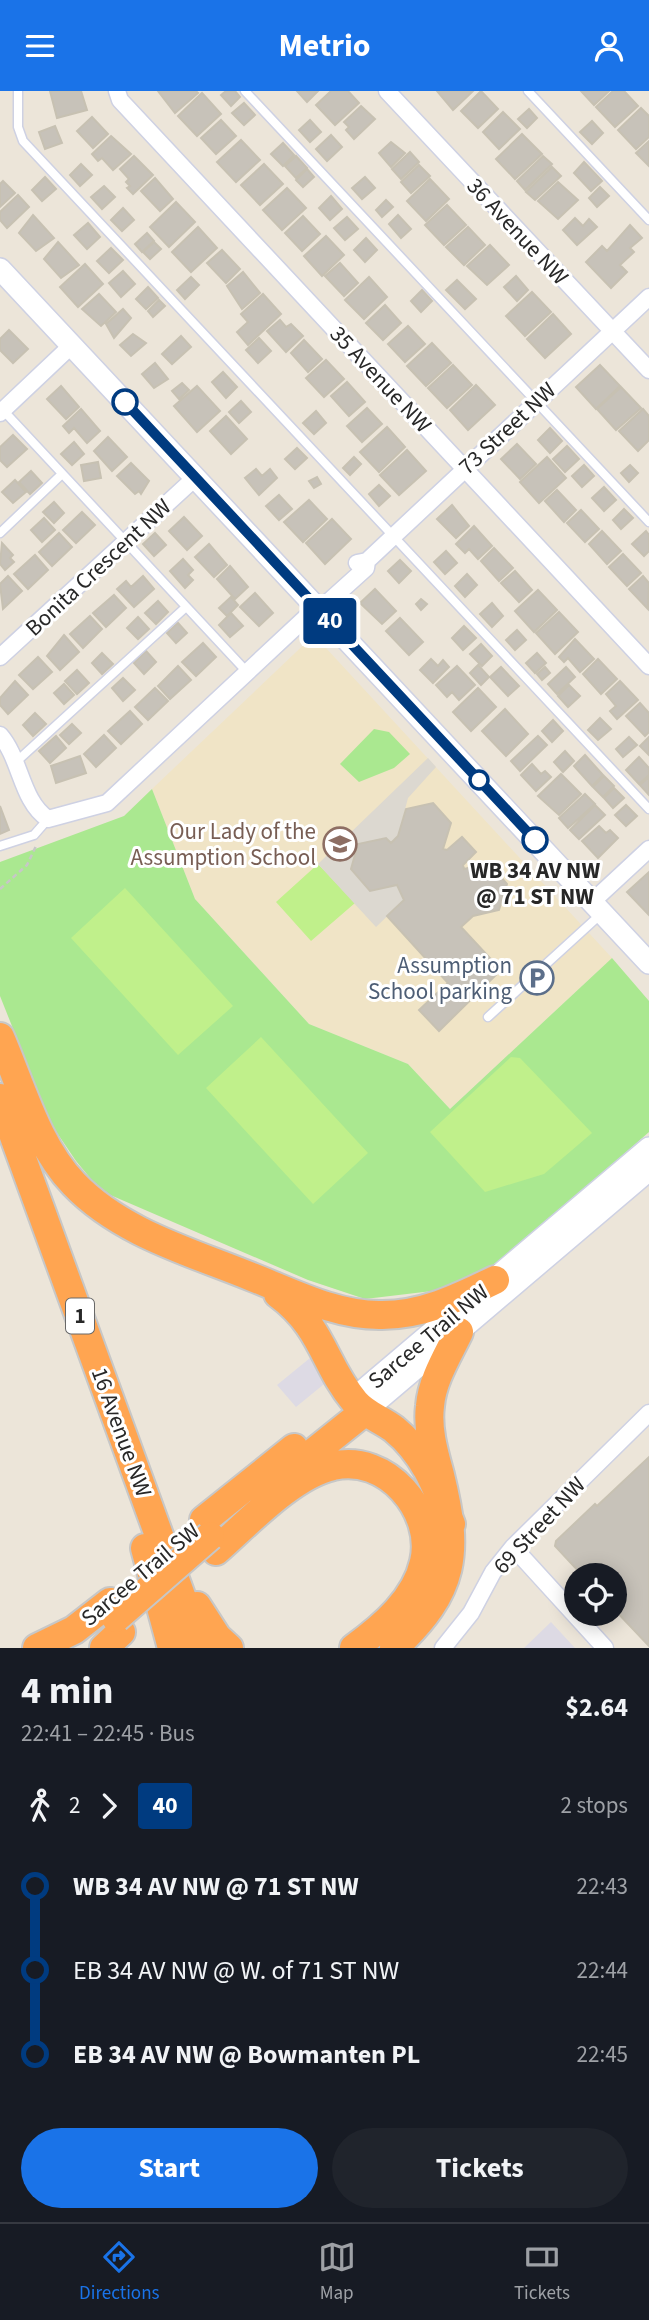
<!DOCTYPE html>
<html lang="en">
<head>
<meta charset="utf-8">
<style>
	:root { --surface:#171b24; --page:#20242c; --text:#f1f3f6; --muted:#9ea1a6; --line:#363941; --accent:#1a73e8 }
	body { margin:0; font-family:"Source Sans 3",sans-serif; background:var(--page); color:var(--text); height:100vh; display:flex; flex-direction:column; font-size:26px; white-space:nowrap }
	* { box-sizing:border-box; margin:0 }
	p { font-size:23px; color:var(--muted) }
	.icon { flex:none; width:38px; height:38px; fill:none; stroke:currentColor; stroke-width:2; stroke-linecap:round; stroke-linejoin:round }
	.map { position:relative; height:1557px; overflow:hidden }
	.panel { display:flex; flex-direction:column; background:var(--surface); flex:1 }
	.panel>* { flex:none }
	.badge { padding:0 14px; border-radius:5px; font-size:24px; line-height:46px }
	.fabs { position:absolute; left:564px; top:1472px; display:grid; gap:14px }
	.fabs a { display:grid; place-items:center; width:63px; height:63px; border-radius:50%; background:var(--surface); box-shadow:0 4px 18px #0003; font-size:35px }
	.map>.badge { position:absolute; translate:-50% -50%; box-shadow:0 0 0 4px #fff }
	.legs { display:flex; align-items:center; gap:10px; height:77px; padding:0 21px; font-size:23px }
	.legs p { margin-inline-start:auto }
	.summary { display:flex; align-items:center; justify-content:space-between; height:119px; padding:0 21px }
	h1 { font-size:38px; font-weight:700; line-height:52px }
	.action { display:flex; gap:14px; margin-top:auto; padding:14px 21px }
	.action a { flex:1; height:80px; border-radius:42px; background:var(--accent); color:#fff; font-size:28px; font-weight:700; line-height:80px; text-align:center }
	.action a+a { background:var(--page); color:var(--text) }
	ul { padding:0 21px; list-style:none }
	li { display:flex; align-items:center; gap:24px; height:84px; font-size:26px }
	li i { display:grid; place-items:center; width:10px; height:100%; margin:0 9px; background:currentColor }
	li i::after { content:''; width:18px; height:18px; margin:-9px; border:5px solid; border-radius:50%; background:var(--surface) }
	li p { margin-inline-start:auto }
	li:first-child i { background:linear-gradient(#0000 50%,currentColor 0) }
	li:last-child i { background:linear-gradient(currentColor 50%,#0000 0) }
	header { display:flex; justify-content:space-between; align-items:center; height:91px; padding:0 21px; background:var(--accent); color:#fff; font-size:32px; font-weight:700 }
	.dock { display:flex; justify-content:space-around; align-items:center; height:98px; border-top:2px solid var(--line); background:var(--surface); font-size:19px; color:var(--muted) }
	.dock a { display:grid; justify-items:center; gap:4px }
	.dock .selected { color:var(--accent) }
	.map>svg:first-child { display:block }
	.industrial { fill:#dddae4 }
	.education { fill:#f0e4c6 }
	.green { fill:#aae890 }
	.pitch { fill:#c0f08b }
	.plaza { fill:#dcd8d0 }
	.building { fill:#c7c2b9; stroke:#c7c1b2; stroke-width:2 }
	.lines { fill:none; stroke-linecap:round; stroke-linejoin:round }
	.lane-casing { stroke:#ced1e3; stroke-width:11 }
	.street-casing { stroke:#ced1e3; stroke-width:19 }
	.secondary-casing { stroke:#ced1e3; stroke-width:24 }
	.highway-casing { stroke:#c7c7c7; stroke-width:32 }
	.path { stroke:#c7c7c7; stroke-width:2.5; stroke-dasharray:5 3.5; stroke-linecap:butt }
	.lane { stroke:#fff; stroke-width:8 }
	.street { stroke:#fff; stroke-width:16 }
	.secondary { stroke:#fff; stroke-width:21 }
	.highway { stroke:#ffa551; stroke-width:28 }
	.highway-bridge-casing { stroke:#c7c7c7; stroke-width:32; stroke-linecap:butt }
	.highway-bridge { stroke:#ffa551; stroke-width:28 }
	.line-1-casing { stroke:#fff; stroke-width:16 }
	.line-1 { stroke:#003b80; stroke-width:10 }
	.stop-1-dot { fill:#fff; stroke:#003b80; stroke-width:3.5 }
	.labels { text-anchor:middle; stroke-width:6; stroke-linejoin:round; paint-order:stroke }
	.shield { fill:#fff; stroke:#686868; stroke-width:2 }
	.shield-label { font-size:21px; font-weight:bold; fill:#282828 }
	.street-label { font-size:23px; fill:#282828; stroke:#fff }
	.education-label { font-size:23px; fill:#785e54; stroke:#fff; text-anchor:end }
	.stop-label { font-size:23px; font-weight:bold; fill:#282828; stroke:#fff }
	.service-label { font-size:23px; fill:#4e5e75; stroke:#fff; text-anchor:end }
</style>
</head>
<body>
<header><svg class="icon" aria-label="menu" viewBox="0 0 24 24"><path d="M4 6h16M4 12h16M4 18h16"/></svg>Metrio<svg class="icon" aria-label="person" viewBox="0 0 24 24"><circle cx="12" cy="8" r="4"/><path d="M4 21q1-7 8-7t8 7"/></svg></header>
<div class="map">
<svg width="649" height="1557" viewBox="0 0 649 1557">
	<rect width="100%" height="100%" fill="#ece5d9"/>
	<path class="industrial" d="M310,1267L329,1289L296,1316L277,1294Z
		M551,1531L575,1557H524Z"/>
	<path class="education" d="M314,544L612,867L450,1018L408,973L309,933L195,808L152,698Z"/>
	<path class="green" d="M374,638L389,641L410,663L394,677L359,691L340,673Z
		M152,698L195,808L309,933L408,973L450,1018L612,867L649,910V1041L503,1170L449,1198L365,1208L308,1189L101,1100L76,1070L51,1033L0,905V771L124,725Z"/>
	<path class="pitch" d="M318,773L355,812L311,850L276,811Z
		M125,797L233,915L178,964L71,847Z
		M261,946L368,1062L313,1113L206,997Z
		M511,966L520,967L592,1042L544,1083L485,1101L430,1041Z"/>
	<path class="plaza" d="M428,667L436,676L408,707L398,745L391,752L386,747L358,753L351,779L370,800L397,794L404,809L376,836L318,773Z"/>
	<path class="building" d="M50,0H81L87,19L57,27Z
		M158,0H196L198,2L175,22Z
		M226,0H235L240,6L231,15L221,4Z
		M297,0H318L307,11Z
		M331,0H348L359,12L335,34L316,14Z
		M437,0H473L453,19Z
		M481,0L498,18L478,37L461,20Z
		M581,0H609L594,14Z
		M613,0H624L638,15L615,36L596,16Z
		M202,2L221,23L197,45L178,25Z
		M244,12L255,24L244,34L232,22Z
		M361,15L375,28L354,48L346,39L349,36L344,31Z
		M641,17L649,25V46L636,58L618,39Z
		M529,18L537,27L527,37L518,28Z
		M503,21L520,38L499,58L483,41Z
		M92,26L108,43L93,57L77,40Z
		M221,29L236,45L216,63L201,47Z
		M310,29L321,41L310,51L299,39Z
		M592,30L603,42L592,53L580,41Z
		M55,35L62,52L45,58L39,41Z
		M522,43L542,63L515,88L496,68Z
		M331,44L342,56L327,70L316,58Z
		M111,45L131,63L113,79L102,67L98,70L92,63Z
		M241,49L260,69L236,91L217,71Z
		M649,50V75L636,62Z
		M391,51L405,62L391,76L379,62Z
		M283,52L294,64L283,75L271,63Z
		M410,61L419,71L401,88L392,78Z
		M134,65L153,84L133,103L127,97L130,95L126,91L129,88L120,78Z
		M296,65L307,77L296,87L285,75Z
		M543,65L552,73L525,99L517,90Z
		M584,71L602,90L591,100L574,82Z
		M81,73L92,84L80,95L70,84Z
		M264,73L283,93L260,114L241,94Z
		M419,74L430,85L411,102L401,91Z
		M552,76L561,85L535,109L526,101Z
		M307,78L314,86L303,96L296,89Z
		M45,86L56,98L42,110L32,99Z
		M365,86L375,97L362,108L352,97Z
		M155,87L173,108L160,120L141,100Z
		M430,88L449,108L426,130L407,110Z
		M3,90L15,102L0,116V93Z
		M558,91L578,109L558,128L538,110Z
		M104,95L115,106L102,118L91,106Z
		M600,96L609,105L597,116L589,107Z
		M287,97L306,117L282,139L263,119Z
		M18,104L29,116L7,137L0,129V121Z
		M331,105L342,118L330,129L319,117Z
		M386,109L393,116L382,126L376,119Z
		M176,111L195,131L169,156L150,136Z
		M447,114L466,134L444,154L425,134Z
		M123,117L134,129L122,140L111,129Z
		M33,124L54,147L36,160L19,142Z
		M398,124L411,138L401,147L389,133Z
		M303,125L320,143L302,160L285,142Z
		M347,126L358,138L345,149L334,137Z
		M575,127L583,135L589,128L597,136L577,154L563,139Z
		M88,132L100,146L87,158L74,144Z
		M630,134L642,147L630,157L634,161L620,174L627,181L611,197L586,171L602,155L607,160Z
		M198,136L217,157L191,181L172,161Z
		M468,136L485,154L464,174L446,156Z
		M147,142L154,150L142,161L135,153Z
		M326,145L344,164L322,185L304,165Z
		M366,147L377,159L365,171L354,159Z
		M58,151L79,174L61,187L44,168Z
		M154,151L161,158L150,168L143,161Z
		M490,154L509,174L487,194L467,175Z
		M111,157L123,169L109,182L97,170Z
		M222,159L240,178L226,192L207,172Z
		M340,172L358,192L344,205L325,185Z
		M85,173L103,193L78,216L60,196Z
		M123,180L135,193L121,206L109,192Z
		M243,181L260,202L242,218L227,195Z
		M516,185L528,199L517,210L504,196Z
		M191,186L199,194L185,208L177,199Z
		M369,186L387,206L364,228L345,209Z
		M457,189L476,208L465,218L446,199Z
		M148,196L158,207L146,218L136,208Z
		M422,199L432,210L421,221L411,210Z
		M532,201L551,221L525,245L506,225Z
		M99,203L116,221L101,235L82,218Z
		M263,203L281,223L248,254L237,241L248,231L241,223Z
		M159,209L165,215L153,226L148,220Z
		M385,214L401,232L383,249L366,232Z
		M123,218L131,227L114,247L106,233Z
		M553,223L571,243L545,267L527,248Z
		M280,229L286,236L291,233L303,245L286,261L267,240Z
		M408,235L425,253L405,271L388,253Z
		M9,239L28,258L13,272L0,259V248Z
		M133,243L146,252L131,265L120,254Z
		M181,245L191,256L172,273L162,263Z
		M259,247L271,260L258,272L246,259Z
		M304,249L322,268L308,281L291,262Z
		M432,252L451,272L426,295L407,275Z
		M326,269L344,288L324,306L306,287Z
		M155,272L168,288L154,297L142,283Z
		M453,274L472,294L447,317L428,297Z
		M600,274L620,295L596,318L576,296Z
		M223,281L237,296L226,307L212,291Z
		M347,291L365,311L349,325L331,305Z
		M182,292L189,299L179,308L172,300Z
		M476,294L495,314L468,339L450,319Z
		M61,295L79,316L66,328L47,308Z
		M197,295L220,320L197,341L174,315Z
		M621,296L641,317L616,339L597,318Z
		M241,310L251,321L239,332L229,321Z
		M367,317L382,333L362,351L347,335Z
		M81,318L100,340L87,352L74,337L69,342L63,335Z
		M643,318L649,325V349L638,360L619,340Z
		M316,320L326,332L314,343L303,332Z
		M226,325L247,348L231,363L210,340Z
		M387,336L405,356L379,381L360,361Z
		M550,337L562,350L550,362L538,349Z
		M13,344L27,358L7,376L0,369V356Z
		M108,346L127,366L112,380L94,360Z
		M74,351L84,363L72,374L61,363Z
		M517,353L536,373L520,388L501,368Z
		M567,355L579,368L565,381L553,368Z
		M297,357L307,367L295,378L285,368Z
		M407,359L426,380L399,404L380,384Z
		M354,366L361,373L350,384L343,377Z
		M547,366L566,387L539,412L520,391Z
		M98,371L101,387L84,390L81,374Z
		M131,372L149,390L141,403L139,400L135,403L117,385Z
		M584,374L594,385L582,396L572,385Z
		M630,374L638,382L629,391L621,382Z
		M256,378L262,385L270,378L277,387L259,404L245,387Z
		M31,380L42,392L30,403L19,391Z
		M317,386L321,393L314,397L309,390Z
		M15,389L26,401L13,412L2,401Z
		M379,394L390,405L379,415L369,403Z
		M604,396L616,409L604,420L592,407Z
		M557,399L576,419L564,431L545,410Z
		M279,404L292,418L279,429L266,415Z
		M309,409L327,428L303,451L284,431Z
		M54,411L64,422L54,432L43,421Z
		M452,414L469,435L456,447L437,428Z
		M624,418L633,427L621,438L613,429Z
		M581,419L599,438L585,451L567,432Z
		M82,421L95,434L76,452L63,439Z
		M184,426L202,445L187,459L169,440Z
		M44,427L55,439L42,451L31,439Z
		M332,428L351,448L325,473L306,452Z
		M474,435L492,455L478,468L469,458L465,462L456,453Z
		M602,440L621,460L607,473L589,453Z
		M646,440L649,444V460L644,465L632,453Z
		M59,442L72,456L52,475L39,461Z
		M155,442L166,454L154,465L143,453Z
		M2,452L13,464L10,467L14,471L5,479L0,473Z
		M209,453L227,474L214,486L195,466Z
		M494,457L513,477L499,490L481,470Z
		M446,460L457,472L445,483L434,471Z
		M623,463L641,482L627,495L609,476Z
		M35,464L48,479L28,498L14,483Z
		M183,468L193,479L188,484L193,489L185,497L170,480Z
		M400,469L411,480L399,492L388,480Z
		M230,475L248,496L235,508L217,488Z
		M515,480L532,499L519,511L501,492Z
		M467,483L477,494L465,506L455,495Z
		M8,485L22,500L3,518L0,493Z
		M143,485L154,498L134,516L117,498L126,490L131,496Z
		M643,485L649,492L648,518L629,498Z
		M375,498L396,520L382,533L360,512Z
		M538,499L557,519L534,541L515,520Z
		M255,502L273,522L259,535L240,516Z
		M114,504L126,517L106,536L93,522Z
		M231,506L238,514L227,525L219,517Z
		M421,508L427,513L421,519L416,513Z
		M158,510L168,521L156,533L145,522Z
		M492,512L503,525L492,536L480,523Z
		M559,521L578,541L555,563L536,542Z
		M231,522L243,535L230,546L219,534Z
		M90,525L102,538L83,557L70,543Z
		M138,526L149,538L138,548L127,537Z
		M400,527L423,551L409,564L386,540Z
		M178,532L187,542L176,552L167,542Z
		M464,535L476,547L463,559L452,547Z
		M517,539L526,549L515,559L506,549Z
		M64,544L79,561L60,579L47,565Z
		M575,548L594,568L580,581L568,567L564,571L559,566Z
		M203,552L216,566L196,585L182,571Z
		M481,553L492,565L482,575L470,563Z
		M146,560L156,571L144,583L134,572Z
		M102,562L113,573L102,583L92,572Z
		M537,562L546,572L535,582L526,572Z
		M38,566L52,581L33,598L19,584Z
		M431,568L438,575L443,569L449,576L433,592L420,579Z
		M598,568L617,588L601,603L583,583Z
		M478,574L489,586L481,594L470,582Z
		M178,575L191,589L170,608L158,595Z
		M457,575L475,594L459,609L452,601L447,606L436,594Z
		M501,576L519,595L508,605L490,586Z
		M545,576L550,582L542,589L537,583Z
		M566,576L575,586L557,603L548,593Z
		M77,579L89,592L77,603L65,590Z
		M123,587L135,599L123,610L112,597Z
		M15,590L28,604L8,623L0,614V607Z
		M620,590L638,609L617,628L610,620L616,615L606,603Z
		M64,593L74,604L64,613L54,602Z
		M569,594L580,605L568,616L558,605Z
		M155,597L168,610L148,629L135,616Z
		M478,597L496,616L471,640L453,621Z
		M640,612L649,622V641L645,645L626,625Z
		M505,618L528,643L506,665L482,640Z
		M130,620L142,633L121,653L108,640Z
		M35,622L46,633L33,645L23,634Z
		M600,627L611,638L598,649L588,639Z
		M553,629L563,640L552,651L542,640Z
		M72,633L81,642L69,653L60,644Z
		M104,644L116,657L96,676L84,663Z
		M56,645L66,657L50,672L39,660Z
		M538,645L547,654L520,680L511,670Z
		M629,646L637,654L623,666L616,658Z
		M649,646V664L640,655Z
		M565,660L574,670L563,681L554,671Z
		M585,664L603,684L592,695L574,675Z
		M80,665L86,682L56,692L51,675Z
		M639,666L649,677V684L639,693L626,679Z
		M532,673L541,683L545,680L551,686L536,700L521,684Z
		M561,683L581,703L559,724L538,705Z
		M604,685L614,695L603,706L593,696Z
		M649,686V704L640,694Z
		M614,697L624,707L613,717L604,707Z
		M585,703L595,713L568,737L559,727Z
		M433,712L451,732L443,758L447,759L462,746L476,761L463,774L464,778L489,772L507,793L499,819L473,825L461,836L501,879L439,940L419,919L448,892L387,825L404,809L397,794L370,800L351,778L358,753L386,747L391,752L398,745L406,718Z
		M595,714L605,724L579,748L570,739Z
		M626,714L637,725L626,735L615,724Z
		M0,715L9,739L0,743Z
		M599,735L606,742L610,739L618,747L598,767L582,750Z
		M649,781V824L627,801Z
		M649,1366V1555L614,1518V1484H582L555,1455L556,1450L595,1413L597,1415Z"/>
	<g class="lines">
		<defs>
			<path id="lane" d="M18,0V36L23,50L649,718
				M245,0L649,431
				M528,0L649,129
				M2,318L248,582
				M0,442L62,383
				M16,671L186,516
				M0,755L34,744L48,728
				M488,926L601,823"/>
			<path id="street" d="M117,0L120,9L649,575
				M387,0L649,279
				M0,322L72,254
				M357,472L367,470L649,206
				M0,566L196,386
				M0,644C21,668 21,710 48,728L107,712L317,516L326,513L366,477L367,470
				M593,810L649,758
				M513,1456L605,1557
				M443,1557L471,1522L493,1481L513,1456L649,1322"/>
			<path id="secondary" d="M0,178L649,872
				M353,1308L649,1057
				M364,1321L649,1079"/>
			<path id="highway" d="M0,946C21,994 37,1055 74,1093C121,1142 191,1161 252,1186C293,1202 335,1224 379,1224C421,1225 458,1207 495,1189
				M0,1007L200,1557
				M278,1203C324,1237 323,1273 355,1311C366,1324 381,1328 394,1338C425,1363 437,1397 451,1433
				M284,1385L364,1321
				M204,1429L294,1357
				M145,1457L172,1557
				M216,1460C247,1433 292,1384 333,1375C386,1362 436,1420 424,1471C416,1508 383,1536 354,1557
				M197,1515L217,1546L229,1557
				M37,1557L74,1539L110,1511
				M104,1557L121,1541
				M394,1557C456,1499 459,1462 440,1384C434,1362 427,1338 430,1315C432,1289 448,1264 459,1241"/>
		</defs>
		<use href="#lane" class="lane-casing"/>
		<use href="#street" class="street-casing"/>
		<use href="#secondary" class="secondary-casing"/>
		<use href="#highway" class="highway-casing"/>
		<path class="path" d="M0,798L27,774L37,753"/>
		<use href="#lane" class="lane"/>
		<use href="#street" class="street"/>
		<use href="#secondary" class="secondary"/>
		<use href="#highway" class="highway"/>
		<defs>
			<path id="highway-bridge" d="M116,1527L210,1445"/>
		</defs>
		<use href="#highway-bridge" class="highway-bridge-casing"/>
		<use href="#highway-bridge" class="highway-bridge"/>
	</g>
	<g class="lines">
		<defs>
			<path id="line-1" d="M125,311L535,749"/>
		</defs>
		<use href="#line-1" class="line-1-casing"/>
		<use href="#line-1" class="line-1"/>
	</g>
	<defs>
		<symbol id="school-ring" viewBox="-11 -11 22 22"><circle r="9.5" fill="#fff" stroke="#8d6e63" stroke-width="1.5"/><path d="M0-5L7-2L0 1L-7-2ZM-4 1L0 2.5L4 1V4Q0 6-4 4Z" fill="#8d6e63"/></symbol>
		<symbol id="parking-ring" viewBox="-11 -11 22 22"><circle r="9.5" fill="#fff" stroke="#5c6f8a" stroke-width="1.5"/><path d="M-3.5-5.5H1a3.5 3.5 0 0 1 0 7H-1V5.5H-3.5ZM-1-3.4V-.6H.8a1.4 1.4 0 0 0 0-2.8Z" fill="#5c6f8a"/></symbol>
	</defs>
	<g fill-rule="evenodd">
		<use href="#school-ring" x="321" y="734" width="38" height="38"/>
		<use href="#parking-ring" x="518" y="868" width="38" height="38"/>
	</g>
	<g class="stop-1-dot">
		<circle cx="125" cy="311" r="12"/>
		<circle cx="479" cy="689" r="9"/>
		<circle cx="535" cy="749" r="12"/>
	</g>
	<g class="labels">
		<rect class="shield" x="66" y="1207.5" width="28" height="35" rx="5"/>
		<g class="shield-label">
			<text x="80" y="1232">1</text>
		</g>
		<g class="street-label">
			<text transform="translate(518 140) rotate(47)" y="8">36 Avenue NW</text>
			<text transform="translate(381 288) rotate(47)" y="8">35 Avenue NW</text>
			<text transform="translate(507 337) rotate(-43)" y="8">73 Street NW</text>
			<text transform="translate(98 476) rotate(-43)" y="8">Bonita Crescent NW</text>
			<text transform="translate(428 1245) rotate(-40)" y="8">Sarcee Trail NW</text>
			<text transform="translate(122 1341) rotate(70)" y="8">16 Avenue NW</text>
			<text transform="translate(539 1434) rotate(-47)" y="8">69 Street NW</text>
			<text transform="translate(140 1483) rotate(-40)" y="8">Sarcee Trail SW</text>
		</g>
		<g class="education-label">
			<text x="316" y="748">Our Lady of the<tspan x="316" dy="26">Assumption School</tspan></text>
		</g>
		<g class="stop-label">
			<text x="535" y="787">WB 34 AV NW<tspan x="535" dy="26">@ 71 ST NW</tspan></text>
		</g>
		<g class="service-label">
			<text x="512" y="882">Assumption<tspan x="512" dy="26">School parking</tspan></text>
		</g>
	</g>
</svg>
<div class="fabs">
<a><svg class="icon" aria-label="locate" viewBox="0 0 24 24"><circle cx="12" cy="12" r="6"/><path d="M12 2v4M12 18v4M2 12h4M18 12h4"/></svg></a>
</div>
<b class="badge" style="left:330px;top:530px;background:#003b80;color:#fff">40</b>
</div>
<section class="panel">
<div class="summary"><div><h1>4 min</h1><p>22:41 – 22:45 · Bus</p></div><b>$2.64</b></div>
<div class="legs"><svg class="icon" aria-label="walk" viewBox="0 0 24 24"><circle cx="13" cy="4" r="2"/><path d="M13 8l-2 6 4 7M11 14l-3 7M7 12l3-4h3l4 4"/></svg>2<svg class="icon" aria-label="forward" viewBox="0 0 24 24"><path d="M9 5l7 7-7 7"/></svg><b class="badge" style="background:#003b80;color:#fff">40</b><p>2 stops</p></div>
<ul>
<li><i style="color:#003b80"></i><b>WB 34 AV NW @ 71 ST NW</b><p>22:43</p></li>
<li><i style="color:#003b80"></i><span>EB 34 AV NW @ W. of 71 ST NW</span><p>22:44</p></li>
<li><i style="color:#003b80"></i><b>EB 34 AV NW @ Bowmanten PL</b><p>22:45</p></li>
</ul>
<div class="action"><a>Start</a><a>Tickets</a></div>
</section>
<nav class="dock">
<a class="selected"><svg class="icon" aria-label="directions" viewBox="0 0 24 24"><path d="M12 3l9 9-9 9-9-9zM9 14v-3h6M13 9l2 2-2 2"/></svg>Directions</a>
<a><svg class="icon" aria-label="map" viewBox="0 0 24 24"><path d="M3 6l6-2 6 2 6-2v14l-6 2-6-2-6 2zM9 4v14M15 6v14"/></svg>Map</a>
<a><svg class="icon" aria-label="tickets" viewBox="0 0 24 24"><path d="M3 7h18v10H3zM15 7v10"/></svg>Tickets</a>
</nav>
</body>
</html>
